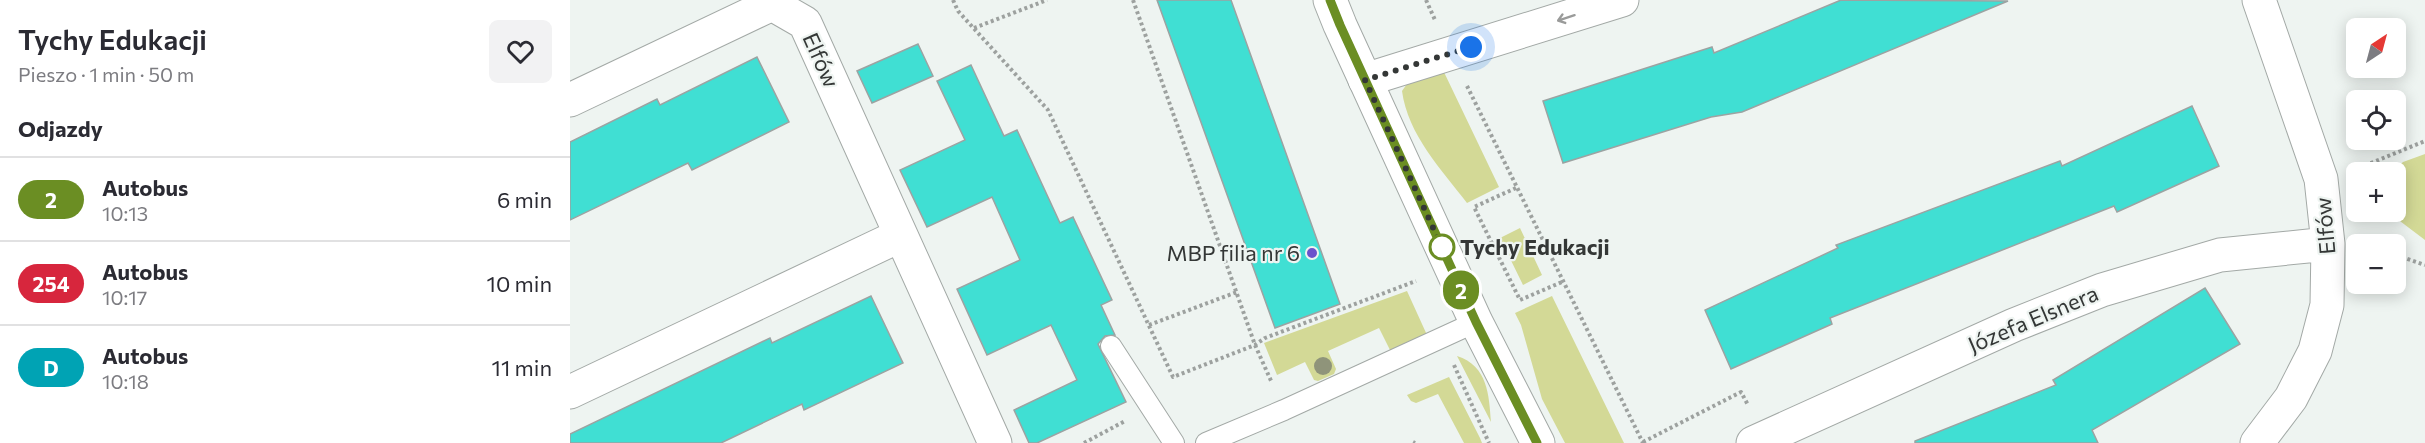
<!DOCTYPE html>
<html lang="pl">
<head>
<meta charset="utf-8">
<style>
	:root { --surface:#fff; --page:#f2f2f3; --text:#2b2b33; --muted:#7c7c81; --line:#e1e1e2 }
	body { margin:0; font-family:Commissioner,sans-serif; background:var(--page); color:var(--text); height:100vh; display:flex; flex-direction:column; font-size:22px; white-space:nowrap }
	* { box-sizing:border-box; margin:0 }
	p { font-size:20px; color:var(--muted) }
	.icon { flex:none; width:33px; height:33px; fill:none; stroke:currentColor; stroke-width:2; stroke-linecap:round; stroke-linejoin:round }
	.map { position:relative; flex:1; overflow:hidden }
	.drawer { display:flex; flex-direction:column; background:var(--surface); width:570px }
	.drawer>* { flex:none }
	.badge { padding:0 12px; border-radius:20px; font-size:21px; line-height:39px }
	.needle { width:39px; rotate:36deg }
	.tools { position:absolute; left:1776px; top:18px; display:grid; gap:12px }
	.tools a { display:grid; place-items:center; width:60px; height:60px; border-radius:9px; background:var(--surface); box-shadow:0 3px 15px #0003; font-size:30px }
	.you { position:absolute; width:30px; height:30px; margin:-15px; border:4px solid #fff; border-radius:50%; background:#1a73e8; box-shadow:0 0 0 9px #1a73e833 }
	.map>.badge { position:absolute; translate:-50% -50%; box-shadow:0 0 0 3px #fff }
	h2 { padding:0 18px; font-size:22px; line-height:54px }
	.round { display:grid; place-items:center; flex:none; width:63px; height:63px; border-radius:9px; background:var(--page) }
	.overview { display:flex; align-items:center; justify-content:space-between; height:102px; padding:0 18px }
	h1 { font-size:28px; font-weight:600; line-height:45px }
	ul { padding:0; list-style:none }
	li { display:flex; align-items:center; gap:18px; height:84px; padding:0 18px; border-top:2px solid var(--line) }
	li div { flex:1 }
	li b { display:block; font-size:22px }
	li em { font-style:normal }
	li .badge { min-width:66px; font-weight:700; text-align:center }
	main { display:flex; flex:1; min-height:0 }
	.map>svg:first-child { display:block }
	.green { fill:#d3d996 }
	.building { fill:#40dfd3; stroke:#9ca3a2; stroke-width:1.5 }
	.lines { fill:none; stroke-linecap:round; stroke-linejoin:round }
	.lane-casing { stroke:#a3a9a6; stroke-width:22 }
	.street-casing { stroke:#a3a9a6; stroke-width:35 }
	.secondary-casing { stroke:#a3a9a6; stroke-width:35 }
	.path { stroke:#9da19f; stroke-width:4; stroke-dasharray:3 3; stroke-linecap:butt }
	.lane { stroke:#fff; stroke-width:20 }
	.street { stroke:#fff; stroke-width:33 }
	.secondary { stroke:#fff; stroke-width:33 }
	.tree { fill:#8f947a }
	.oneway { stroke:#9a9b9a }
	.line-casing { stroke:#fff; stroke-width:14 }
	.line { stroke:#6b8e23; stroke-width:9 }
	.walk { stroke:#343736; stroke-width:6; stroke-dasharray:0 10.8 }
	.stop-dot { fill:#fff; stroke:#6b8e23; stroke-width:3 }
	.poi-dot { fill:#6a53cc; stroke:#eef4f1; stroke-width:2 }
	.labels { text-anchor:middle; stroke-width:4.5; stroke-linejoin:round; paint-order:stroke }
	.street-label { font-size:22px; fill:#343736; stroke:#eef4f1 }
	.stop-label { font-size:22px; font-weight:bold; fill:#343736; stroke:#eef4f1; text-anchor:start }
	.poi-label { font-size:22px; fill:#343736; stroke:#eef4f1; text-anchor:end }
</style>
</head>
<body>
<main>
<section class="drawer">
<div class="overview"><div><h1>Tychy Edukacji</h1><p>Pieszo · 1 min · 50 m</p></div><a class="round"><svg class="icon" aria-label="heart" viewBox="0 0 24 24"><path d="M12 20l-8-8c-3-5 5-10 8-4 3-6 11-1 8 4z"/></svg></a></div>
<h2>Odjazdy</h2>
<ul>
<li><span class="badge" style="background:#6b8e23;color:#fff">2</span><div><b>Autobus</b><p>10:13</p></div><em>6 min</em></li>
<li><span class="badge" style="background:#d7263d;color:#fff">254</span><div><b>Autobus</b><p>10:17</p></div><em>10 min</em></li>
<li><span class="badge" style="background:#00a3b4;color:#fff">D</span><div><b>Autobus</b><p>10:18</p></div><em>11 min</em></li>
</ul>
</section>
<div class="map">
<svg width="1855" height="443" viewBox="0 0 1855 443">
	<rect width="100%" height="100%" fill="#eef4f1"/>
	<path class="green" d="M872,68L929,187L897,203C871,169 838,135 832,91L839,81Z
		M1855,154V240L1818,212H1826V172H1822L1833,162Z
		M950,228L972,275L953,285L930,238Z
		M837,291L857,335L825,351L820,350L809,328L758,351L766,369L764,374L748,381L744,380L735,362L707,375L694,343Z
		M982,296L1054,443H995L972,399L951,325L945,313Z
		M887,356C918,366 919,395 921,422Z
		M879,377L910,438L912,443H894L868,394L846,403L841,401L837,395Z"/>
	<path class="building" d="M587,0H661L770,304L705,328Z
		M1271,0L1438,1L1172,112L1141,117L993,163L973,101L1142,47L1144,53Z
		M348,44L363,76L302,103L287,71Z
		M187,57L219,122L122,170L118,163L0,220V142L87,99L90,105Z
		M401,65L434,136L447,130L490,223L503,217L542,300L531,305L545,335L535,336L528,344L556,402L467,443H459L444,410L507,380L481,325L417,355L387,289L450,260L422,197L357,227L330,170L395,140L367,81Z
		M1622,106L1649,166L1547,212L1544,206L1260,318L1262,324L1161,369L1135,310L1268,248L1266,245L1490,161L1492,166Z
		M1635,288L1670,344L1522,430L1528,443H1345V441L1486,385L1483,380Z
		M301,296L333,363L234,410L232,404L151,443H0V434L200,338L202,343Z"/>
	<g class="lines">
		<defs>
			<path id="lane" d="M541,346L604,443
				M636,443L714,410L906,322"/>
			<path id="street" d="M795,80L1052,0
				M0,100L202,4L235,23L425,443
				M0,392L329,236
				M1183,443L1444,325L1532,290L1650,255L1758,244
				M1687,443L1721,398L1745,351L1757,305L1758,244L1751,179L1689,0"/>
			<path id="secondary" d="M760,0L770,25L906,322L968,443"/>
		</defs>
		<use href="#lane" class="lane-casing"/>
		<use href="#street" class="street-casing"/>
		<use href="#secondary" class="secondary-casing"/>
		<path class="path" d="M383,0L388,11L478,110L603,377L685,345L695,338L846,281
			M563,0L685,345L702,383
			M856,0L865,20
			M404,28L477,0
			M897,86L1073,443
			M1784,170L1855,141
			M946,188L904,207L950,300L992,282
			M1826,255L1855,265
			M579,325L667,292
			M884,365L919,443
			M843,442L845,443
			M1073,442L1171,392L1178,405
			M514,443L555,421"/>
		<use href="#lane" class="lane"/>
		<use href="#street" class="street"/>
		<use href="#secondary" class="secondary"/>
	</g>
	<circle class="tree" cx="753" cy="366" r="9"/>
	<defs><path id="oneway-shaft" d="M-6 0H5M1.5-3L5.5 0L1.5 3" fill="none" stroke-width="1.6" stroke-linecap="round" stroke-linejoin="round" transform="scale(1.5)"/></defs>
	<use class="oneway" href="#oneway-shaft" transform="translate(996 18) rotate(162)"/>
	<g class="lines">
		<defs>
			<path id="line" d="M760,0L770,25L906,322L967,443"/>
		</defs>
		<use href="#line" class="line-casing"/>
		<use href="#line" class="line"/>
		<path class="walk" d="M872,247L795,80L901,47"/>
	</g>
	<circle class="stop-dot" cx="872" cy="247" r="12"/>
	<circle class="poi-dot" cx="742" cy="253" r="6"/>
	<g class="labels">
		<g class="street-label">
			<text transform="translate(251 60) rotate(66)" y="8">Elfów</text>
			<text transform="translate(1755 226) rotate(-95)" y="8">Elfów</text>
			<text transform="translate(1463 319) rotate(-23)" y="8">Józefa Elsnera</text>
		</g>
		<g class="stop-label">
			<text x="890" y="255">Tychy Edukacji</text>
		</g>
		<g class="poi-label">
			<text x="730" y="261">MBP filia nr 6</text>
		</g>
	</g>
</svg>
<div class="tools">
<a><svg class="needle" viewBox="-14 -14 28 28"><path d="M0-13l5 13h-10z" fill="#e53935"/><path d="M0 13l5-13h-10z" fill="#7c7c81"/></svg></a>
<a><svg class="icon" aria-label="locate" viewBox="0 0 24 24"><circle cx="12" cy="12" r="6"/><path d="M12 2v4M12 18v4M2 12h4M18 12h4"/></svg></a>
<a>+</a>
<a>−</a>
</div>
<div class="you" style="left:901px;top:47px"></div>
<b class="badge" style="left:891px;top:290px;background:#6b8e23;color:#fff">2</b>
</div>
</main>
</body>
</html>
